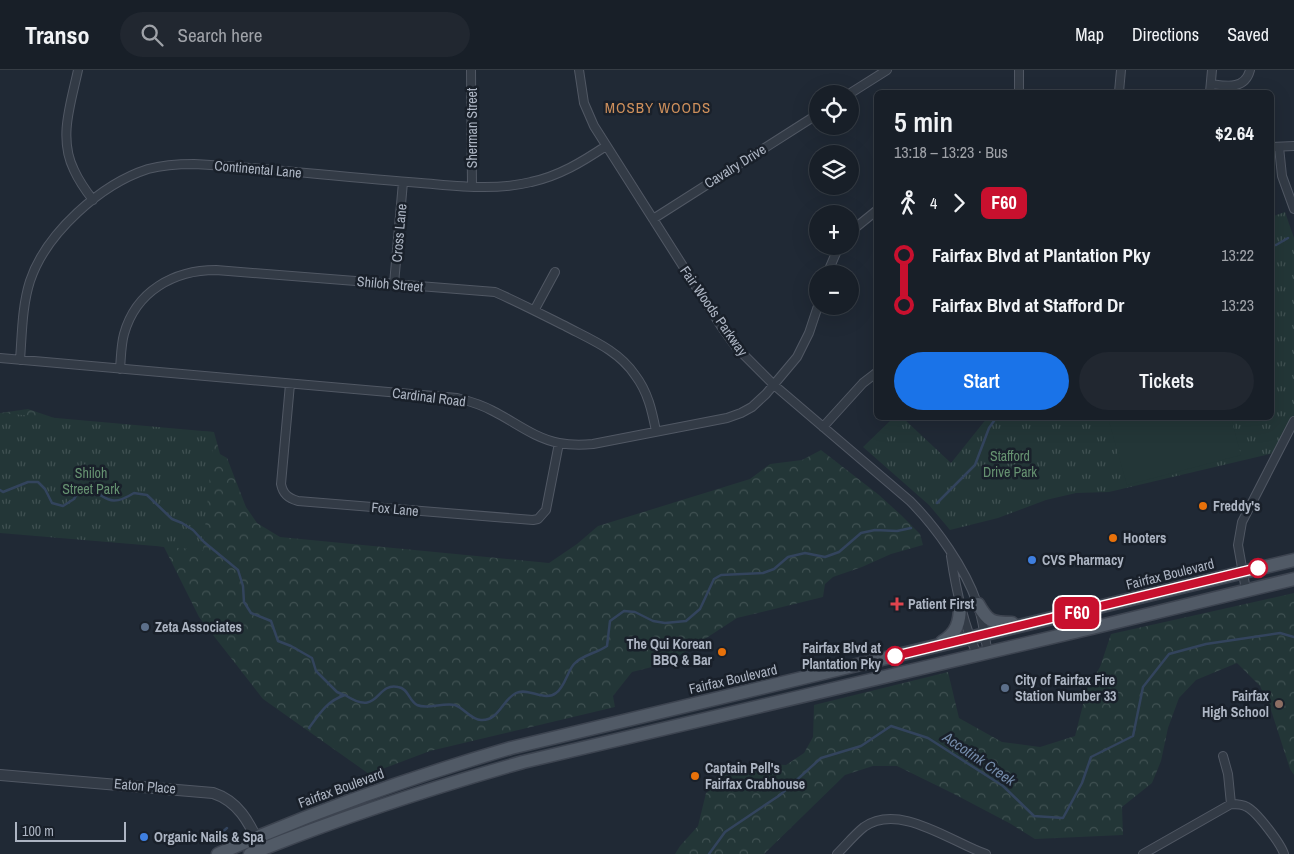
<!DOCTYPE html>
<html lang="en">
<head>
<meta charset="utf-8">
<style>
	:root { --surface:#181f28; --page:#212730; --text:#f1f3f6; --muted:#9fa2a8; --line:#363d45; --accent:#1a73e8 }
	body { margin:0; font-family:"Archivo Narrow",sans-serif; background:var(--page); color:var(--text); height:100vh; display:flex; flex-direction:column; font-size:19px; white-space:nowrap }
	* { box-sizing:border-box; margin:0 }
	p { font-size:16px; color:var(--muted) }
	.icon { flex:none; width:28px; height:28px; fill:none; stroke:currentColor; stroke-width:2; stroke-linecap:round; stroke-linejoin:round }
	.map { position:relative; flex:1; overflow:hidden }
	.drawer { position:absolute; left:874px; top:20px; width:400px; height:330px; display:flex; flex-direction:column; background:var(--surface); border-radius:8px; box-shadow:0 5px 20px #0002,0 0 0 1px var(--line) }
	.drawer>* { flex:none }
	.badge { padding:0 10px; border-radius:8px; font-size:18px; line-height:32px }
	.fabs { position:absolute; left:809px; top:15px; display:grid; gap:10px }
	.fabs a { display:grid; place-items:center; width:50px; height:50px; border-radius:50%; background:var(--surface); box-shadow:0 5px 20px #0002,0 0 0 1px var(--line); font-size:25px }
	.scale { position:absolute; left:15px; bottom:12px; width:111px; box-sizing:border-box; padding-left:5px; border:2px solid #adb5c3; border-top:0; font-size:14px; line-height:18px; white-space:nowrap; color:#adb5c3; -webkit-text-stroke:4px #19202a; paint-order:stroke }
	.map>.badge { position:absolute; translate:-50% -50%; box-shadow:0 0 0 2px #fff }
	.legs { display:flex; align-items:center; gap:8px; height:55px; padding:0 20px; font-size:16px }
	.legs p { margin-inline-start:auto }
	.head { display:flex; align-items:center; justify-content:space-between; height:85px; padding:0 20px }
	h1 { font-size:28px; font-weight:600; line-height:38px }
	.action { display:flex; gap:10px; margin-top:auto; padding:10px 20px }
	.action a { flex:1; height:58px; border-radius:30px; background:var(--accent); color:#fff; font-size:20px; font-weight:600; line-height:58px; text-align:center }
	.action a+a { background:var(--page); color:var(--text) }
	ul { padding:0 20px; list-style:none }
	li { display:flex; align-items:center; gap:18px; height:50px; font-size:19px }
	li i { display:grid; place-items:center; width:8px; height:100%; margin:0 6px; background:currentColor }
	li i::after { content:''; width:12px; height:12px; margin:-6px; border:4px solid; border-radius:50%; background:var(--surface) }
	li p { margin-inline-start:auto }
	li:first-child i { background:linear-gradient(#0000 50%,currentColor 0) }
	li:last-child i { background:linear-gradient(currentColor 50%,#0000 0) }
	header { display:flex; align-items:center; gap:30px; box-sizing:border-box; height:70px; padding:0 25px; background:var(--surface); border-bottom:1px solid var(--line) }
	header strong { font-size:24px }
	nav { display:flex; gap:28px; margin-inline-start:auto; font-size:18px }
	.search { width:350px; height:45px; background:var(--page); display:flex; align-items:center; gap:12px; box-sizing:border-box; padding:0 18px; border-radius:28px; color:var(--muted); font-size:19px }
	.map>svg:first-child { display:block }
	.forest { fill:url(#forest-crowns) }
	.park { fill:url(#park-tufts) }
	.garden { fill:#233637 }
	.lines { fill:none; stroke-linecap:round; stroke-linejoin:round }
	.stream { stroke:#33445d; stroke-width:2.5 }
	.minor-casing { stroke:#515864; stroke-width:10 }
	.tertiary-casing { stroke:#515864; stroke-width:12 }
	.primary-casing { stroke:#3d4450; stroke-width:15 }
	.minor { stroke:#333b46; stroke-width:8 }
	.tertiary { stroke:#333b46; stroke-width:10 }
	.primary { stroke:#515a66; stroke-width:12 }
	.line-1-casing { stroke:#fff; stroke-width:11 }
	.line-1 { stroke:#c8102e; stroke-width:8 }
	.food-dot { fill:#e8710a; stroke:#19202a; stroke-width:2 }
	.shop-dot { fill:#3f7fe0; stroke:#19202a; stroke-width:2 }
	.stop-1-dot { fill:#fff; stroke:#c8102e; stroke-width:2.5 }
	.health-dot { fill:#e0444e; stroke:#19202a; stroke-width:2 }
	.service-dot { fill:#5c6f8a; stroke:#19202a; stroke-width:2 }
	.education-dot { fill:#8d6e63; stroke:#19202a; stroke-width:2 }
	.labels { text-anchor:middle; stroke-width:5; stroke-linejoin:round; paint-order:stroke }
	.street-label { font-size:14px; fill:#adb5c3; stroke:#19202a }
	.park-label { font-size:14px; fill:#669271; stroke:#19202a }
	.poi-label { font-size:14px; font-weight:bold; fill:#adb5c3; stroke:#19202a; text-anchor:start }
	.stop-label { font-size:14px; font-weight:bold; fill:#adb5c3; stroke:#19202a; text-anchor:end }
	.neighbourhood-label { font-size:15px; letter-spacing:1px; fill:#cf905c; stroke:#19202a }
	.water-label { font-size:15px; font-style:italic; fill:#758cab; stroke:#19202a }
</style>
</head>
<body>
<header>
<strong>Transo</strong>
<div class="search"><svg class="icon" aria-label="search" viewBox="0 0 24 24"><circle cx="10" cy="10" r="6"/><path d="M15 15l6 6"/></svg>Search here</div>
<nav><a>Map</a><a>Directions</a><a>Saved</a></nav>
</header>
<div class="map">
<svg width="1294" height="784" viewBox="0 0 1294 784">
	<defs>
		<pattern id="forest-crowns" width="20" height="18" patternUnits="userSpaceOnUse" patternTransform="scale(1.25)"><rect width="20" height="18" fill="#233637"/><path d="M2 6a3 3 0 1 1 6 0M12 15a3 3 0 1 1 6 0" fill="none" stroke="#405152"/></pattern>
		<pattern id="park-tufts" width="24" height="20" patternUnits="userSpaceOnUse" patternTransform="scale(1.25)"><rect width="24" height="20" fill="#233637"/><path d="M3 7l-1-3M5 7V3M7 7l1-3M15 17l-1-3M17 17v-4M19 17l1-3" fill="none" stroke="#405152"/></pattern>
	</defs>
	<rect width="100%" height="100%" fill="#202935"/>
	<path class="forest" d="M28,339L72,354L214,362L220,384L227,388L246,437L257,453L280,467L549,493L577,474L598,456L750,409L770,394L802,390L821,380L879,425L901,445L920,464L923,475L891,484L862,497L833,507L825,514L823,527L737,548L668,593L632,602L613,626L615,637L430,681L369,704L263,629L199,547L164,477L129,470L0,461V343Z
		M1294,523V705L1290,699L1271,640L1260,616L1237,593L1196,610L1179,628L1168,658L1161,691L1152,713L1122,737L1123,765L1035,769L1011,754L954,724L897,696H873L845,705L764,784H675L680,776L698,756L706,723L728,701L766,694L786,695L804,683L813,667L814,635L948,602L959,648L1002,672L1040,677L1075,666L1087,619L1100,597L1111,564Z"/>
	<path class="park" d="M1285,142L1294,168V350L1278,382L1109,422L1076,423L1046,430L998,448L950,460L929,435L863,377L893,348H903L951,393L987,348H1271V147Z
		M0,343L214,362L203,480L0,463Z"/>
	<path class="garden" d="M1108,348H1231L1241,385L1127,415Z"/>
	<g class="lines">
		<path class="stream" d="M1271,175H1276L1288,168
			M0,420L3,422L28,412H38L45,419L52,433L63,436L74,429L81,417C107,422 105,441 134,423L147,425L172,449L182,453L193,460L204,472L238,500L243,516L244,532L251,543L271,551L278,571L291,576L312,588L316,601L337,622L344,625
			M937,433L975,395L989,358L996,348
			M309,658C320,643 327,631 345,625C380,648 375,612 398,617C408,618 409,631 417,635C428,640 443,632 455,635C464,638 471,650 481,650C499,651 502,630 516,623C528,617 545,632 556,623C565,617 567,602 574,594C582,585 597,583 607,576L610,551L624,541L635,542L653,551L665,553L686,551L700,539L714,509L721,505L763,503L774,499L788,487L805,483L825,487L839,482L861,463L875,460L897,461L911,458
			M217,767L227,758
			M709,784L725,762L780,725L821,688L861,676L891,656L928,668L1003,716L1034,746L1063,748L1082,713L1091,687L1133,666L1143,617L1169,584L1206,574L1280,563L1294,567"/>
		<defs>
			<path id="minor" d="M78,0C71,33 58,68 74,100C79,111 86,121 93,130
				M471,0L472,117
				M579,0L584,33L594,56L721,256L736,277L774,315L910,431C936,457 965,498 977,533C983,548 984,566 988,582
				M1211,14C1226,16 1245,20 1250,0
				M1019,22V0
				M1119,22L1121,0
				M1210,22L1212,0
				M849,24L887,0
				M1271,77L1294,76
				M1279,77L1282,106L1294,139
				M653,149L818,44
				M850,162L876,141
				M827,204L839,176
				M394,214L403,112
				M535,239L555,202
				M0,288L457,328C469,331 482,335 493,341C515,352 534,368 559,373C570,375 582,375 593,374L727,348L741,343L752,337L766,324L797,287L809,263L818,236
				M20,290C22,264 22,236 30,211C46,163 101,114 148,99C163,95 178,94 194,94C270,98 345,108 421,113C458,116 494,121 531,112C559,106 582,92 606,76
				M120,299C121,287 121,275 124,264C136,221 174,200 216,200L495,222C520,233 543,245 567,257C592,270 619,281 635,305C648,322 652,341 656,361
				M290,314L281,414C283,424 288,428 298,431L533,450L538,449L546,440L559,373
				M823,357L863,313L876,303
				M951,486C956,520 963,553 977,584
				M1246,520L1238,475L1242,452L1294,351
				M1223,686L1228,704L1231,734
				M837,784C846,775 854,765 864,757C899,732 951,772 986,784
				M1143,784L1231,734C1236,734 1242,734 1247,737C1257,742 1281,774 1284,784"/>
			<path id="tertiary" d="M0,705L213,723C238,731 249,752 259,774"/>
			<path id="primary" d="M978,534C988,552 992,553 1012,553
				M942,572C957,563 960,552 960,535
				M218,784C313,742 411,707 511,678L1294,490
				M250,784C339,748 431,718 523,692L1096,557L1294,509"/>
		</defs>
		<use href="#minor" class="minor-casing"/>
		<use href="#tertiary" class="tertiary-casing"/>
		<use href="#primary" class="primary-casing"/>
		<use href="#minor" class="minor"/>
		<use href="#tertiary" class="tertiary"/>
		<use href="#primary" class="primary"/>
	</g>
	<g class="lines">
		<defs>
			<path id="line-1" d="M895,586L1258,498"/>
		</defs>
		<use href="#line-1" class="line-1-casing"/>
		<use href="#line-1" class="line-1"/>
	</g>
	<g class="food-dot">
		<circle cx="1203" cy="436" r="5"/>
		<circle cx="1113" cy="468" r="5"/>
		<circle cx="722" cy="582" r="5"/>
		<circle cx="695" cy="706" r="5"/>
	</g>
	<g class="shop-dot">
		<circle cx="1032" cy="490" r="5"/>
		<circle cx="144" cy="767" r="5"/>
	</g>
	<g class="stop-1-dot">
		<circle cx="1258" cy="498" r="9"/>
		<circle cx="895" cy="586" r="9"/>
	</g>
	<path class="health-dot" d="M894.5 526.5h5v5h5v5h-5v5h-5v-5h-5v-5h5z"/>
	<g class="service-dot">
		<circle cx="145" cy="557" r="5"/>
		<circle cx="1005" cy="618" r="5"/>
	</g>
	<circle class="education-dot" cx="1279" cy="634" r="5"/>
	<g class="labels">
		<g class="street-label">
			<text transform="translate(472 58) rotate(-90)" y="5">Sherman Street</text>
			<text transform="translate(735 96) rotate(-32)" y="5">Cavalry Drive</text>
			<text transform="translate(258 99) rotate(5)" y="5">Continental Lane</text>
			<text transform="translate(399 163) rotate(-85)" y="5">Cross Lane</text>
			<text transform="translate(390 214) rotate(5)" y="5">Shiloh Street</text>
			<text transform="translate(714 241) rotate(55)" y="5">Fair Woods Parkway</text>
			<text transform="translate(429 327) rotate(7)" y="5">Cardinal Road</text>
			<text transform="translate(395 439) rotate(5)" y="5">Fox Lane</text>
			<text transform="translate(1170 504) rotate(-14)" y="5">Fairfax Boulevard</text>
			<text transform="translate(733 609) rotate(-13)" y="5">Fairfax Boulevard</text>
			<text transform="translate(145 716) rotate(5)" y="5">Eaton Place</text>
			<text transform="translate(341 718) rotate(-20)" y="5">Fairfax Boulevard</text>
		</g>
		<g class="park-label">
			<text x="1010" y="391">Stafford<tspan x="1010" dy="16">Drive Park</tspan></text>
			<text x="91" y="408">Shiloh<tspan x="91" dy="16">Street Park</tspan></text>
		</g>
		<g class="poi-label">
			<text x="1213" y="441">Freddy's</text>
			<text x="1123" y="473">Hooters</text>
			<text x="1042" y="495">CVS Pharmacy</text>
			<text x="908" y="539">Patient First</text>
			<text x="155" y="562">Zeta Associates</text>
			<text x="712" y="579" text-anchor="end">The Qui Korean<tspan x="712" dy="16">BBQ &amp; Bar</tspan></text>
			<text x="1015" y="615">City of Fairfax Fire<tspan x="1015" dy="16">Station Number 33</tspan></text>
			<text x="1269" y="631" text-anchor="end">Fairfax<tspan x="1269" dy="16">High School</tspan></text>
			<text x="705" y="703">Captain Pell's<tspan x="705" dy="16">Fairfax Crabhouse</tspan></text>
			<text x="154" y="772">Organic Nails &amp; Spa</text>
		</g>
		<g class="stop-label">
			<text x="881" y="583">Fairfax Blvd at<tspan x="881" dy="16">Plantation Pky</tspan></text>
		</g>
		<g class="neighbourhood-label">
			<text x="658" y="43">MOSBY WOODS</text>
		</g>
		<g class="water-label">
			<text transform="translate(979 689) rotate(34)" y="5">Accotink Creek</text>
		</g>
	</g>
</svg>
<div class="fabs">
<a><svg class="icon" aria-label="locate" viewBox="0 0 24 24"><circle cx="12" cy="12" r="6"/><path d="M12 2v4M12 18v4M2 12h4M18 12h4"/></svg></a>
<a><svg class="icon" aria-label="layers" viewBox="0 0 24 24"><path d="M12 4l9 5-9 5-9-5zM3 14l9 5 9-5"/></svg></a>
<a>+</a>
<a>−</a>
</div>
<div class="scale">100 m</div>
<b class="badge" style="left:1077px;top:543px;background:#c8102e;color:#fff">F60</b>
<section class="drawer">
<div class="head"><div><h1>5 min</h1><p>13:18 – 13:23 · Bus</p></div><b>$2.64</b></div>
<div class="legs"><svg class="icon" aria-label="walk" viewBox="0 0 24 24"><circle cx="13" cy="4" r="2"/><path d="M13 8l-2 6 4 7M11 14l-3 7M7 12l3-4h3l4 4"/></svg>4<svg class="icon" aria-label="forward" viewBox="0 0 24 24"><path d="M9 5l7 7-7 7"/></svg><b class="badge" style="background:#c8102e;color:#fff">F60</b></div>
<ul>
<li><i style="color:#c8102e"></i><b>Fairfax Blvd at Plantation Pky</b><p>13:22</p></li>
<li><i style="color:#c8102e"></i><b>Fairfax Blvd at Stafford Dr</b><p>13:23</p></li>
</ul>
<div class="action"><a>Start</a><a>Tickets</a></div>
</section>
</div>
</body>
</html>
